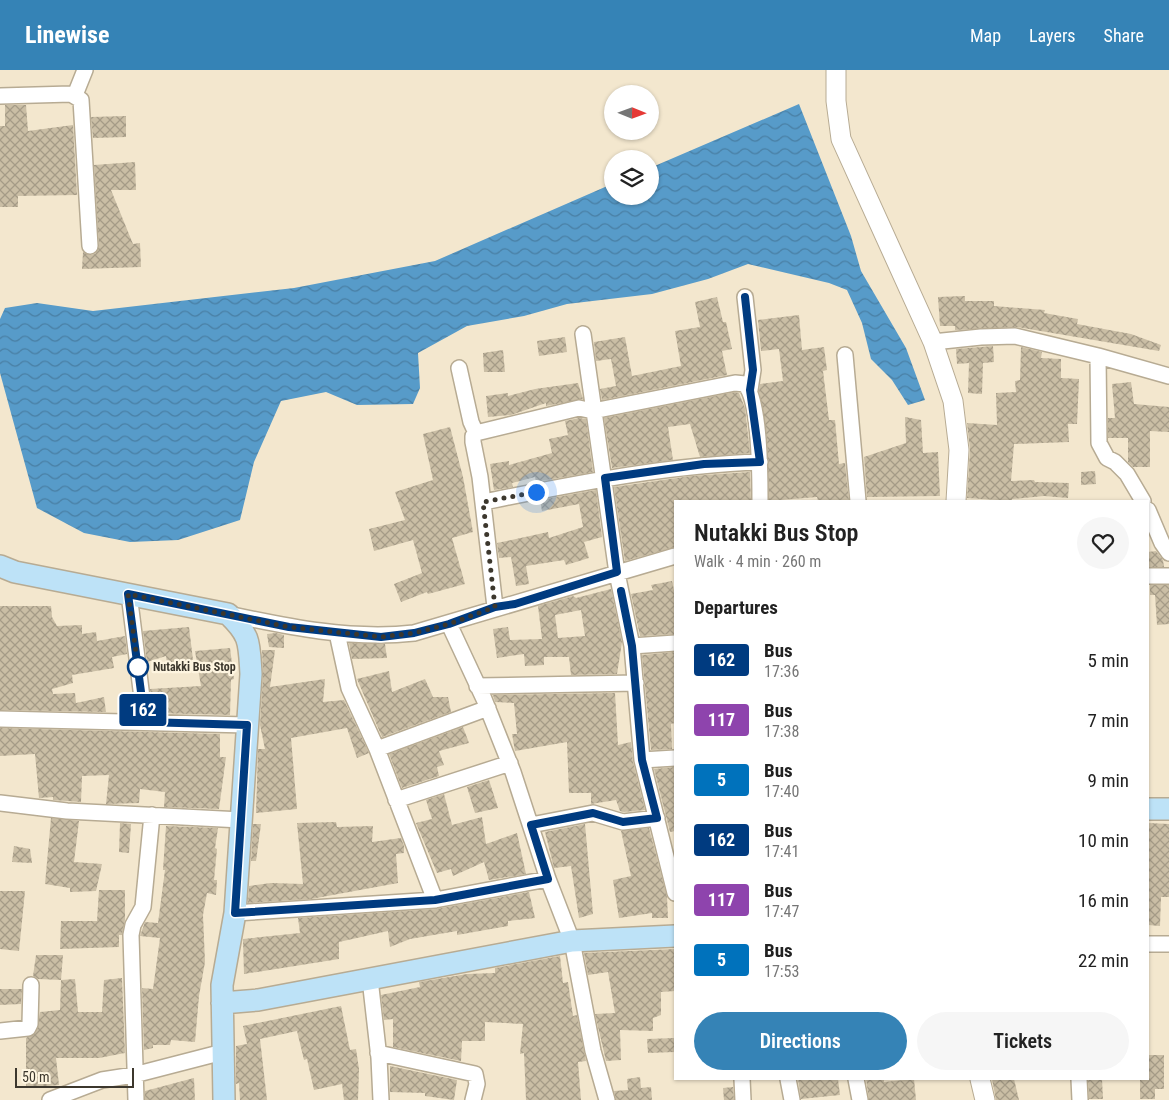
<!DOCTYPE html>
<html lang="en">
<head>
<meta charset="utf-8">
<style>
	:root { --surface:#fff; --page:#f6f6f6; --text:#222; --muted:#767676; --accent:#3583b6 }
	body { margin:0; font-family:"Roboto Condensed",sans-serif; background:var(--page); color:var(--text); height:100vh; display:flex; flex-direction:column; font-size:19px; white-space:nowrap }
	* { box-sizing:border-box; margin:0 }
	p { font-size:16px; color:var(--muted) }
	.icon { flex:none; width:28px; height:28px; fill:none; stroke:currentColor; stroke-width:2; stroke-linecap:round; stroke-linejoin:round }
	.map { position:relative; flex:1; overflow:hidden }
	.side { position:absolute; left:674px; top:430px; width:475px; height:580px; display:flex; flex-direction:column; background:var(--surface); border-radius:0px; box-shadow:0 1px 4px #0004 }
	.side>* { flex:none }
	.badge { padding:0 10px; border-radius:4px; font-size:18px; line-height:32px }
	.needle { width:32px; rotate:91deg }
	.fabs { position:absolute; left:604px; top:15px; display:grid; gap:10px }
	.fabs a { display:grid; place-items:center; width:55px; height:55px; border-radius:50%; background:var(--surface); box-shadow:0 1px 4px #0004; font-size:25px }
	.scale { position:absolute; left:15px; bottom:12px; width:119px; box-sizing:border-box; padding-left:5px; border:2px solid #3c372d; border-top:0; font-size:14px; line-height:18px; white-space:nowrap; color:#3c372d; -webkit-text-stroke:4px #fef5e0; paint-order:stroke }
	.you { position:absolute; width:25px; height:25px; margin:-12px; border:4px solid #fff; border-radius:50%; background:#1a73e8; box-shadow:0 0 0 8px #1a73e833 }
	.map>.badge { position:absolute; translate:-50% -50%; box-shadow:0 0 0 2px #fff }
	h2 { padding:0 20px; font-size:19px; line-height:45px }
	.round { display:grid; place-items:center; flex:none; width:52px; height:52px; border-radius:26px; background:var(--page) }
	.head { display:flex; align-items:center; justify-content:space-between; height:85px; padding:0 20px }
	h1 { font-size:24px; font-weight:600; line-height:38px }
	.cta { display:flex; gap:10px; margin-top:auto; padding:10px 20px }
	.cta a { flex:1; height:58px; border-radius:30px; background:var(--accent); color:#fff; font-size:20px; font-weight:600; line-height:58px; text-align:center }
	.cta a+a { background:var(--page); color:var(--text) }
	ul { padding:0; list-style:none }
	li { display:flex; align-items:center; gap:15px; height:60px; padding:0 20px }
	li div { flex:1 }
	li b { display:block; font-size:19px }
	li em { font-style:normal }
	li .badge { min-width:55px; font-weight:700; text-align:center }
	header { display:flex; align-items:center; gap:30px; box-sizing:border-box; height:70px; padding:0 25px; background:var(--accent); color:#fff }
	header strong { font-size:24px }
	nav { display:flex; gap:28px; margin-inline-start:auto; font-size:18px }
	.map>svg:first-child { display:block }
	.water { fill:url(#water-waves) }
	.building { fill:url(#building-cross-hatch); fill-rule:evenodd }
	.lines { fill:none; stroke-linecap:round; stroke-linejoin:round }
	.minor-casing { stroke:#b7ab93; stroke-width:18 }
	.tertiary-casing { stroke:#b7ab93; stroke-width:21 }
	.secondary-casing { stroke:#b7ab93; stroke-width:24 }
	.minor { stroke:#fff; stroke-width:15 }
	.tertiary { stroke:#fff; stroke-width:19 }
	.secondary { stroke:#bde2f7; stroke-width:21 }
	.line-casing { stroke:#fff; stroke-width:11 }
	.line { stroke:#003b80; stroke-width:8 }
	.walk { stroke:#3c372d; stroke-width:5; stroke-dasharray:0 9 }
	.stop-dot { fill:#fff; stroke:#003b80; stroke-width:2.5 }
	.labels { text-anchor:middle; stroke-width:4.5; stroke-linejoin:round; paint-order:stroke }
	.stop-label { font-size:12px; font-weight:bold; fill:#3c372d; stroke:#fef5e0; text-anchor:start }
</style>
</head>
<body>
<header>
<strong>Linewise</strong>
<nav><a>Map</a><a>Layers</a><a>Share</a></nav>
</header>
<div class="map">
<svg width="1169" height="1030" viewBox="0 0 1169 1030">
	<defs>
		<pattern id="water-waves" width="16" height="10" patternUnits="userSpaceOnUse" patternTransform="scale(1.25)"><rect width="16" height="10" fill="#579bc9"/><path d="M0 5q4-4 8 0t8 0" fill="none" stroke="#497fa4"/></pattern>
		<pattern id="building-cross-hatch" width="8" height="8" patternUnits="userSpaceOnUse" patternTransform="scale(1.25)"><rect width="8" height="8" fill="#cabea5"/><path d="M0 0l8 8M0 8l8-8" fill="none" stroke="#a59b87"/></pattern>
	</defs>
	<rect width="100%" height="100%" fill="#f3e7ce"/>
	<path class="water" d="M799,34L851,166L861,201L906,278L925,330L908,335L892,310L871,289L862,253L847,220L829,213L748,194L708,209L652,224L567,234L524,246L467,256L418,283L420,318L413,334L357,335L326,322L281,331L254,392L240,450L178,470L130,472L84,463L37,438L0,303V249L5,238L37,233L93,241L294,218L435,191L612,114V126H650V98Z"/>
	<path class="building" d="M5,35H26L28,61L73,55L77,125L18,126V137H0V56H5Z
		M126,46V67L93,68L91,47Z
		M135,92L136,120H111L133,174L140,173L141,197L82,199L83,182L90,185L95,184L99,176L94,95Z
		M965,226V231H994V236L1045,240L1044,243L1078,249L1077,254L1131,264L1161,275L1159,281L1017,257L955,260V256H940L938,227Z
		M717,227L723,252H726L732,279L722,281L727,305L602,330L600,319L616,316L611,289L596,291L594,272L625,267L632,306L681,296L675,261L700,257L695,232Z
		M799,245L802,280L824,277L827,300L823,301L829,350H835L839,394L845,393L849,431H818L817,427L769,431L767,369L759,322L760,314L783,311L779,279L761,281L758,250Z
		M565,267L567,282L539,286L537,271Z
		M993,276L994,292L983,293L982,324L968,323L969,293L957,294L956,279Z
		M1021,277L1042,282L1041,288L1061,289V308L1079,309L1077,354H1068L1069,372L1014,374L1011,411L1034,410L1035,412L1069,413L1068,428L1044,426L1012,429V431L967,428L970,380L967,353L997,355L996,323L1016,322L1015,311L1020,310Z
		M503,280L505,302H484L483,283Z
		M1131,312L1134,334L1169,337V362L1150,361V397H1133L1128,392V368H1108V348H1115L1112,314Z
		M578,313L583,329L546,336V333L511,345L488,347L486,326L508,323V326L535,319Z
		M735,322L739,323L745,338L750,383L700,387L690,354L668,357L673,390L612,398L604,348Z
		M905,347L921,350L923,383L938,382L940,426L867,427L864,387L906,373Z
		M579,348L586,349L593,402L536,412L535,407L512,413L513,417L494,420L490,394L509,391V395L552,383L549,369L568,365L565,351Z
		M450,357L463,407L473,462L452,468L465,514L428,524L427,522L401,532L394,514L422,503L413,470L374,481L369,459L405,450L395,422L433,410L423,364Z
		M1095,401L1096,414L1081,415V402Z
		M750,402L751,431H675V477L625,491L614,417L691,406Z
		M596,420L602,467L584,472L589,488L566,495L564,490L526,496L529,514L516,516L511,487L499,488L497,473L548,462L549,468L583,457L579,434L542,441L540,430Z
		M1156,481L1163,490L1164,497H1148V482Z
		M672,511L675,525V564L640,566L631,524L653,520L651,515Z
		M1150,515H1169V554L1157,555L1155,525H1150Z
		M611,519L622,572L617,604L571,605L569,587H544V595L525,596L524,584L497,588L493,559L508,557L510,570L542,569L538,536L573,526L576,528ZM581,540L585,566L558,568L555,545Z
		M0,536H51L52,547L57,556L82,555V564L96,562L97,571L125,566L127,584L112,587L114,598L72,605L73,613L52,619L53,624L75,623L76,633L104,627L106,642L0,640Z
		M189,557L193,590L167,594L166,586L147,592L143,561Z
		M276,563L284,565V578L269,577L267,564Z
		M349,573L385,574L387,588L352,589Z
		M230,578L234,609L231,610L230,645L153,643L150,619L201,616L195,581Z
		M262,580H275L270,617L325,609L323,632L344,630L369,683L357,688L347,658L291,668L297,739L256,743L258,679H265L260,655L263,605Z
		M675,582V653L671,654L672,679L651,680L642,585Z
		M389,601L392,622L425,609L433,627H448L451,642L382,667L357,609Z
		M615,623L618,675L631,672L633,692L645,740L624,742L620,741L616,730L591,734V723H569L567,672L515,681L512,664H517L514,633L495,632L493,625Z
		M463,657L469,673L439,681L444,695L437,697L439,706L402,718L389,684Z
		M0,658L220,664V687H226L219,739L164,737L165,722L140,719L139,733L106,734L109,705L82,706L81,732L53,730V727L39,728L35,684L0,686Z
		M675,697V761L670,762L654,699Z
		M489,710L498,738L475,743L467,717Z
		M444,724L452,755L482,747L486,774L517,763L526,804L489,810L484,792L453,806L451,799L437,803L416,753L432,749L426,730Z
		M51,748L79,751L74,792L102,794L96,821L70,822V818L45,814Z
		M336,752L337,757L373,756L372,772L401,768L404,776V783L396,784L398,813L311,829L248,833L249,816L271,813L303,814L297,753Z
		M120,753L131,754L129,783L119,782Z
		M1148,753L1169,754V827H1161L1160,856L1148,855Z
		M253,754H261L256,791H251Z
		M585,754L593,844L579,848L571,796L554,798L545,762Z
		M166,756L218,758L215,778L217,779L214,810H217L216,825L207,823L203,845L205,892L199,926L195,972L171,970L170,975H153V978L144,980L142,918L153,919L160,868L140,866L145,852L158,853L165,800H163Z
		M649,758L667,827L668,848H652V843L619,848L613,810L631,806L621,761Z
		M14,776L30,779L32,793L12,792Z
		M99,820H125V850L122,865H119V877L60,879L61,851H97Z
		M0,821H25L19,881L0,879Z
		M529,822L535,848L508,851V856L457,865V861L410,869L390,877L388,861L339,872V889L244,904L243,869L300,863L298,848L436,839Z
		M675,879V921L661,922V945L653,948V961L620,960L621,990L606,991L595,944L615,943L608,902L588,905L584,883Z
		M36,885H63L61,910L38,909L33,906Z
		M560,886L563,913L568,912L573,946L577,945L586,991L578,992L581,1030H526L524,983L520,984L523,954L485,952V971H462L461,991L393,977V949L384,950L381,925L420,917L419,912L467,904L495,903V898Z
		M122,908L125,983L99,988H56L59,1015L26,1018V968L36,962L40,942L60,940L61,910L75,909L78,942H102L104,910Z
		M0,919H22L21,934L0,935Z
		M341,936L350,980L356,979L359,999L358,1030H344L342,1014L314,1020L307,989L304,990L297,961L260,969L267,1030H240L239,1013L236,1014V976L247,974L243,956Z
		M675,968V982L648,983L647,969Z
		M1148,985H1164V1019H1155V1029H1140V1009H1148Z
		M390,996L457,1010L454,1030L425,1026V1023L390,1022Z
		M640,1007L641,1018L651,1017L652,1030H616L614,1021L628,1020L627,1009Z
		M194,1008L195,1030H145V1021Z
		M798,1009H838L840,1025L801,1029Z
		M866,1009H884V1012L914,1009L916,1030H869Z
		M992,1009H1014L1019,1030H996Z
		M1088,1009H1102L1103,1029H1089Z
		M733,1017L734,1030H724L723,1018Z"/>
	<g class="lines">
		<defs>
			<path id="minor" d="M75,25L85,0
				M0,26L71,24L81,30L90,176
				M745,227L753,300L750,320
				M583,264L617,503L632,576L642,690L675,823
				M933,272L981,267L1015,266L1098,286L1169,306
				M845,285L858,431
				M1098,286L1099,373L1107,388L1115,392L1127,404L1143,431
				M459,298L471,352L476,363
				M483,432C575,414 666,395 760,392
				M1148,440L1162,473L1169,483
				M1148,506H1169
				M129,524L145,652
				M495,537L480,407L473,372V366L476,363L579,338L593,341L735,313L745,314C760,332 760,406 760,431
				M228,544C289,557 351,570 414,563L675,486
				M449,554L484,629L513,702L548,809L572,871L593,981L607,1030
				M337,563L349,618L377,679L435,830
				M632,576L675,573
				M477,616L636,613
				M0,649L247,655
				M377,679L488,638
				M642,690L675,688
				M396,730L510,693
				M0,733L67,741L241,750
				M531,755L593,743L623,752L657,748
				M235,843L435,830L548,809
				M1148,874H1169
				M370,909L379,988L381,1030
				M0,961L28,958L30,954L31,915
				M378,983L475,1004L477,1014L473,1030
				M742,1009L743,1030
				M788,1009L792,1030
				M856,1009L860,1030
				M1079,1009L1080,1030
				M50,1030L102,1010L134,1005L223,982
				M136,1030L131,865L133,855L143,837L152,745"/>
			<path id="tertiary" d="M836,0V31L841,69L933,272L953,331L959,380L956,431
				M980,1009L985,1030"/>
			<path id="secondary" d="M0,496L15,502L228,544C251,566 249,573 251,604L235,843L222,915L224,1030
				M1148,739H1169
				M222,933L258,930L572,871L675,866"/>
		</defs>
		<use href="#minor" class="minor-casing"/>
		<use href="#tertiary" class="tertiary-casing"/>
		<use href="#secondary" class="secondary-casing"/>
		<use href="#minor" class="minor"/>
		<use href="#tertiary" class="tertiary"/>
		<use href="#secondary" class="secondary"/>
	</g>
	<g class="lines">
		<defs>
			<path id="line" d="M621,521L632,576L642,690L657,748L623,752L593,743L531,755L548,809L435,830L235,843L247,655L145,652L128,524L289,557L381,567L414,563L449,554L495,537L515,534L617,502L605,408L704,394L760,392L750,320L753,300L745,227"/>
		</defs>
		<use href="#line" class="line-casing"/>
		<use href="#line" class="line"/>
		<path class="walk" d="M138,597L128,524L289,557L381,567L414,563L449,554L495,537L483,432L536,422"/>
	</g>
	<circle class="stop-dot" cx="138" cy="597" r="10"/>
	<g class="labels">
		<g class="stop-label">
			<text x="153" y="601">Nutakki Bus Stop</text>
		</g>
	</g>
</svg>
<div class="fabs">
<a><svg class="needle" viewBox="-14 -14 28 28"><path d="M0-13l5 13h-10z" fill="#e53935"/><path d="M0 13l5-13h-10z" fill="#767676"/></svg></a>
<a><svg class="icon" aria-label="layers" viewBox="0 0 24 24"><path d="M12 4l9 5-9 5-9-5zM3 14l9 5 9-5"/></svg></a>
</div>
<div class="scale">50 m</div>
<div class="you" style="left:536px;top:422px"></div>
<b class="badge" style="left:143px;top:640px;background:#003b80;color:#fff">162</b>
<section class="side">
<div class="head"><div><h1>Nutakki Bus Stop</h1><p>Walk · 4 min · 260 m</p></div><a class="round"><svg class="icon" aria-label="heart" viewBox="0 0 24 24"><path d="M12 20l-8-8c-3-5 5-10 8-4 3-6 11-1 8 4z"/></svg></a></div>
<h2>Departures</h2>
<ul>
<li><span class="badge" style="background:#003b80;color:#fff">162</span><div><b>Bus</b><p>17:36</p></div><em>5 min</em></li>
<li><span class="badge" style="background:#8e44ad;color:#fff">117</span><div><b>Bus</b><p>17:38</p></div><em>7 min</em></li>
<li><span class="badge" style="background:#0072bc;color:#fff">5</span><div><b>Bus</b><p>17:40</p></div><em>9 min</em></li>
<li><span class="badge" style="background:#003b80;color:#fff">162</span><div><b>Bus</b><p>17:41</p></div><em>10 min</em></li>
<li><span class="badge" style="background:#8e44ad;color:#fff">117</span><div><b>Bus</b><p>17:47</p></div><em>16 min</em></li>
<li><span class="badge" style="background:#0072bc;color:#fff">5</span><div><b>Bus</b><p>17:53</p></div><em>22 min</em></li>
</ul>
<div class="cta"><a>Directions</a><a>Tickets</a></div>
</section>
</div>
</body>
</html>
